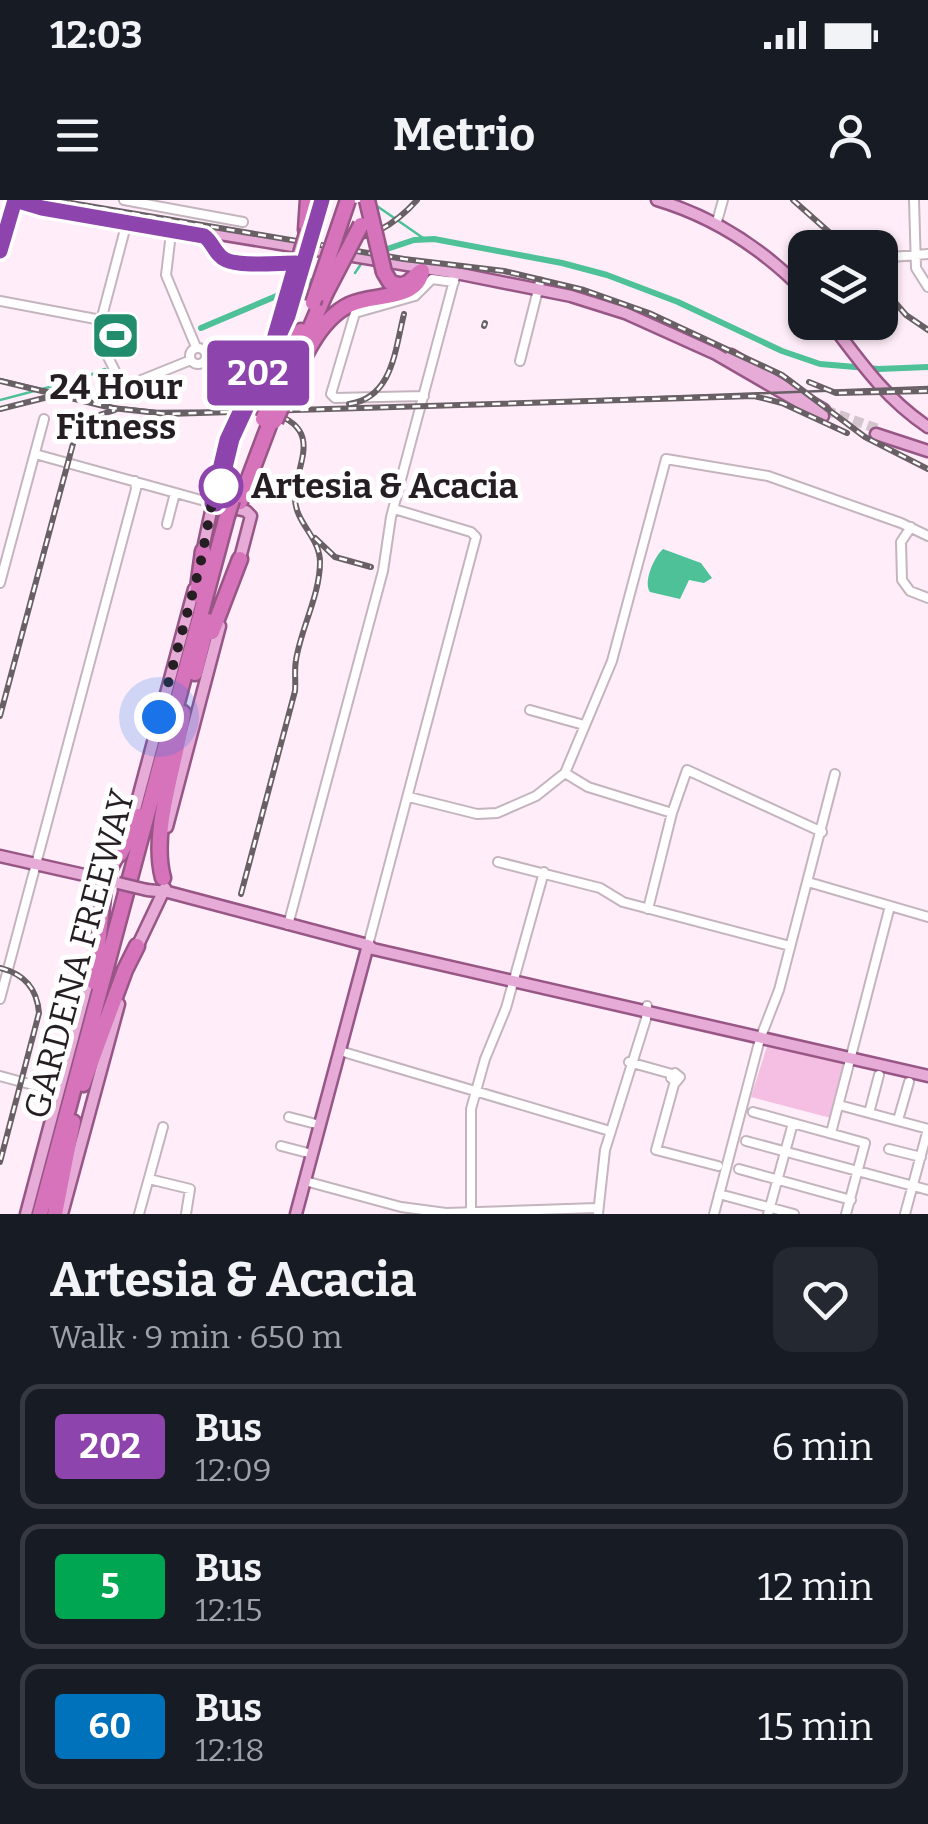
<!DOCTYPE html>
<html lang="en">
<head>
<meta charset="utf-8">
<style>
	:root { --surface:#171b24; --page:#242831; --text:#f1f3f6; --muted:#9ea1a6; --line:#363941 }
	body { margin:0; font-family:Bitter,serif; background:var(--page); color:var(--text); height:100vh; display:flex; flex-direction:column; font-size:38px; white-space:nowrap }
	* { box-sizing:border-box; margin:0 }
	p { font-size:32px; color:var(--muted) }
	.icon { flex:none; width:55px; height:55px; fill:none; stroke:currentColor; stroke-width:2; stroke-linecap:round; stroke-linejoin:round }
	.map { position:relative; height:1014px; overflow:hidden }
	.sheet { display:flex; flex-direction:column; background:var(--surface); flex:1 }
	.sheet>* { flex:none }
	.badge { padding:0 20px; border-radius:8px; font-size:35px; line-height:65px }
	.fabs { position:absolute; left:788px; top:30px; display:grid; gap:20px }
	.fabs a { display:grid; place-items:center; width:110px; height:110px; border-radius:20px; background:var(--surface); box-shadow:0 2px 8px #0004; font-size:50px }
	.you { position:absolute; width:50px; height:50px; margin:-25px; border:8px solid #fff; border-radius:50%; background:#1a73e8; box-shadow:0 0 0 15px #1a73e833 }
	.map>.badge { position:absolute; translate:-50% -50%; box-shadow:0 0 0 5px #fff }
	.round { display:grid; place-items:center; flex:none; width:105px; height:105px; border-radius:20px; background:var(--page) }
	.head { display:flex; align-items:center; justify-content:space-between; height:170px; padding:0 50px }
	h1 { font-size:48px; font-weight:700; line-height:75px }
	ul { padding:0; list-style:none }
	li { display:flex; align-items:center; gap:30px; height:125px; margin:0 20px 15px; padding:0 30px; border:5px solid var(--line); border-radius:20px }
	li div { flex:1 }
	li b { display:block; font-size:38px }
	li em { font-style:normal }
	li .badge { min-width:110px; font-weight:700; text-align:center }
	.status { display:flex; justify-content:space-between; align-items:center; height:70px; padding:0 50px; background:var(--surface); direction:ltr }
	.status svg { height:28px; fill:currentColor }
	header { display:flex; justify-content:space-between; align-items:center; height:130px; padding:0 50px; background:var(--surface); font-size:45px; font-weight:700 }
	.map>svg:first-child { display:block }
	.green { fill:#f4bfe3 }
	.water { fill:#4ec199 }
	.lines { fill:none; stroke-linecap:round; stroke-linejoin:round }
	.stream { stroke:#4ec199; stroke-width:2.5 }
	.river { stroke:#4ec199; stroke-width:6 }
	.major-tunnel { stroke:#d3c5ce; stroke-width:10; stroke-dasharray:10 5; stroke-linecap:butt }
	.minor-casing { stroke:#c4b4be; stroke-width:12 }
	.major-casing { stroke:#985686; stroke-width:15 }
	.highway-casing { stroke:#985686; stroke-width:19 }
	.minor { stroke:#fff; stroke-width:8 }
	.major { stroke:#e6abd6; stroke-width:10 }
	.highway { stroke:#d673bb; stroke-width:14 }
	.tram { stroke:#696066; stroke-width:2.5 }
	.rail-casing { stroke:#696066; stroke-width:6 }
	.rail { stroke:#fff; stroke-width:2.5; stroke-dasharray:8; stroke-linecap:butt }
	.major-bridge-casing { stroke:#985686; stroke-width:15; stroke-linecap:butt }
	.highway-bridge-casing { stroke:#985686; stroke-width:19; stroke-linecap:butt }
	.major-bridge { stroke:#e6abd6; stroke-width:10 }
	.highway-bridge { stroke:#d673bb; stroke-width:14 }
	.line-casing { stroke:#fff; stroke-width:22 }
	.line { stroke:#8e44ad; stroke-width:15 }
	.walk { stroke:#251f23; stroke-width:10; stroke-dasharray:0 18 }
	.stop-dot { fill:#fff; stroke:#8e44ad; stroke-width:5 }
	.labels { text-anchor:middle; stroke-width:10; stroke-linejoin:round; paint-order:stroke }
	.poi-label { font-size:35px; font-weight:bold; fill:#251f23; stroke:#fff }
	.stop-label { font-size:35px; font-weight:bold; fill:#251f23; stroke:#fff; text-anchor:start }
	.street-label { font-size:35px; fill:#251f23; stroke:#fff }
</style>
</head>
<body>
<div class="status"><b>12:03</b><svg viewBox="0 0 49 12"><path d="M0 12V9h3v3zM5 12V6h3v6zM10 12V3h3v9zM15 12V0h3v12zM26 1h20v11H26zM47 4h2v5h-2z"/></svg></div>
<header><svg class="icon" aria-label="menu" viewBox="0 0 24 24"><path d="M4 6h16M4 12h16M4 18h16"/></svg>Metrio<svg class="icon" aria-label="person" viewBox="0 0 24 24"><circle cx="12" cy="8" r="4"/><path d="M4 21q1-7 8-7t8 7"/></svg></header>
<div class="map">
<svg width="928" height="1014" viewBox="0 0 928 1014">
	<rect width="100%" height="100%" fill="#ffeef9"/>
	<path class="green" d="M768,843L845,860L831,918L751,897Z"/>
	<path class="water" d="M663,349L701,363L712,378L704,383L689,380L680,399L650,392C643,382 654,357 663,349Z"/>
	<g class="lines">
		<path class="stream" d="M374,4L426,40
			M355,73L363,61
			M0,200L80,179L105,169"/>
		<path class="river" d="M381,51L414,40L434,39L562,63L607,75L678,102L782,151L820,164L879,169L928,167
			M201,128L319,78"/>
		<path class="major-tunnel" d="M825,210L878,229"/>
		<defs>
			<path id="minor" d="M124,0L243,22
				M914,0L916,68L928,87
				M128,18L99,128L103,147L120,181L129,185L191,160
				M172,25L166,75L196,147
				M716,25L723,0
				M0,52L15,0
				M880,58L928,54
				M0,101L101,120
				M190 156a8 8 0 1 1 16 0a8 8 0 1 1-16 0Z
				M520,161L540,82
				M424,196L335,198L331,194L355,113L415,96L432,79L454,82
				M35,254L212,303
				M167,324L175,293
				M911,327L901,342L902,380L910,391L928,398
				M0,383L44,219
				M530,510L584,525
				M565,573L588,587L672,613
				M409,597L477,614L497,613L536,596L565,573L612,461L666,259L768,276L901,323L928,336
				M498,662L600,688L623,702L790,746
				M808,682L928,717
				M648,709L672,613L687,570L822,632
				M288,725L383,371L391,317L456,73
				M368,745L476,337L471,332L394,309
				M0,799L136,289L135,281
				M340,851L610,931
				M629,862L672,874
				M675,873L680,877L676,882L671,878Z
				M0,876L59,892
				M675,881L656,950L718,966
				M839,905L928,929L905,1014
				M753,912L865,943L846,1014
				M869,913L879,875
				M289,917L320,925
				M898,920L909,882
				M831,933L890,706
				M746,941L928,990
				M281,946L312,954
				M889,949L921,957
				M739,969L851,1000
				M149,979L190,989L186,1014
				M305,981L401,1007L446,1013L597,1008
				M719,994L794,1014
				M471,1013V909L485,859L506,808L544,672
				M139,1014L163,927
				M598,1014L605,950L646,819L647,806
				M714,1014L760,839L779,790L835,574
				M768,1014L793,923"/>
			<path id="major" d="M13,0L456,73L571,96L625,113L716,154L823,216
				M657,0C714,17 764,50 805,92
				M312,31L322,0
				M204,36C213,42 215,55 226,60C242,68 283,62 303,64L288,116L249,201
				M830,122C860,162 886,199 928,227
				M731,155L824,210
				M876,234L928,251
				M212,303L246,311L251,316L239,362
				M201,358L223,255L236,219
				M131,624L194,389
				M167,627L220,426
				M0,656L111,681
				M147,690L168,692L368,745L373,749L928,876
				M103,693L106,680L122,649
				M136,749L165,688
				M26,1014L90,774
				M62,1014L119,804
				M296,1014L368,745"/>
			<path id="highway" d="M306,30L308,0
				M303,145L325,94
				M272,199L301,131
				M284,201C298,169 316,121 349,105C372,93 417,102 422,71C413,74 409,92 390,82L384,72
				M240,302L271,220
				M197,395L203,351
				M212,432L240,359
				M195,473L208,421
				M120,654L139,616
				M163,678C150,629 177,564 183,513
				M94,782L104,688
				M83,884L125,770L137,746
				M40,1014L227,316
				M55,1014L73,922"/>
		</defs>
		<use href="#minor" class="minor-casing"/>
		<use href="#major" class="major-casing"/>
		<use href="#highway" class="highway-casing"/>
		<use href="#minor" class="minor"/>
		<use href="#major" class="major"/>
		<use href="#highway" class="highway"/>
		<path class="tram" d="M0,179L117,207L156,211L311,210L928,187"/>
		<defs>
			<path id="rail" d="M53,0L404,59L504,71L584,90L649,113L782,175L865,237L928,269
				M793,0L847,48
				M335,40C367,42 396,24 417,0
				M880,85L906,115L928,130
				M484,126L485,123
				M0,181L112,208L167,214L754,196L782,203L847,233
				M809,182L836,193L928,191
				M349,204C393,198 395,149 404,114
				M0,209L48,197
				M315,338L335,357L371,367
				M0,516L74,240L90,218L115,210
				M241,694L295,491C296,481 294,471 296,460C301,428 320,395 320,362C320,337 295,323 295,298C295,264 325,231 273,213
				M0,768C24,774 37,788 39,813L0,962"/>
		</defs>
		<use href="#rail" class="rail-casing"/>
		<use href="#rail" class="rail"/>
		<defs>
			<path id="major-bridge" d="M296,63L306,30
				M303,64L310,41
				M240,219L249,201
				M118,683L147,690"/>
			<path id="highway-bridge" d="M367,0L384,72
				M325,94L361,25
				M313,103L348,0
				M263,219L272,199
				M275,221L284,201
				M227,316L232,300"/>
		</defs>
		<use href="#major-bridge" class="major-bridge-casing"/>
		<use href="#highway-bridge" class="highway-bridge-casing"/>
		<use href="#major-bridge" class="major-bridge"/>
		<use href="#highway-bridge" class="highway-bridge"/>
	</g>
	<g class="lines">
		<defs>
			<path id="line" d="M0,51L15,0L42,8L204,36C213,42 215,55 226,60C241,67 278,63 296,63L274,139L227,240L212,303L216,304L232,239L288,116L322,0"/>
		</defs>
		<use href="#line" class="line-casing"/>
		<use href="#line" class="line"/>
		<path class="walk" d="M159,517L200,366L212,303L216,304L221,286"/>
	</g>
	<defs>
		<symbol id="stadium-square" viewBox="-11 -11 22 22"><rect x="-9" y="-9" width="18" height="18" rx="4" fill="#228d6c" stroke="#fff"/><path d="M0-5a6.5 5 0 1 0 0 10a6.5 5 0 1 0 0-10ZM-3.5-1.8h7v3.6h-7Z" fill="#fff"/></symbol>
	</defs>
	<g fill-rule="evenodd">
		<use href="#stadium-square" x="88" y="108" width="55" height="55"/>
	</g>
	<circle class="stop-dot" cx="221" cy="286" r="20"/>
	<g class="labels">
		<g class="poi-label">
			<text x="116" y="199">24 Hour<tspan x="116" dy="40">Fitness</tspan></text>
		</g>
		<g class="stop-label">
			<text x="251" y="298">Artesia &amp; Acacia</text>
		</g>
		<g class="street-label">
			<text transform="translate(79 754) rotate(-75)" y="12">GARDENA FREEWAY</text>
		</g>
	</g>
</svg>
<div class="fabs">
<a><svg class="icon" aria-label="layers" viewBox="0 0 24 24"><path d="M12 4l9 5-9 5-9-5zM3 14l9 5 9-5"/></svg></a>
</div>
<div class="you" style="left:159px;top:517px"></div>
<b class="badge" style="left:258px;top:173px;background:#8e44ad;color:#fff">202</b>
</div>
<section class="sheet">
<div class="head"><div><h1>Artesia &amp; Acacia</h1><p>Walk · 9 min · 650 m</p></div><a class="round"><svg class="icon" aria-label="heart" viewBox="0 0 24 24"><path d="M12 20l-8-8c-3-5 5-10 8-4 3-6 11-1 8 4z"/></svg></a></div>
<ul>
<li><span class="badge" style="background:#8e44ad;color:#fff">202</span><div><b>Bus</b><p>12:09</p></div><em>6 min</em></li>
<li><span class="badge" style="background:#00a651;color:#fff">5</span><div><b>Bus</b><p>12:15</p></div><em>12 min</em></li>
<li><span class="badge" style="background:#0072bc;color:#fff">60</span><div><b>Bus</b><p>12:18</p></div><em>15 min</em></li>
</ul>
</section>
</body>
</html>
